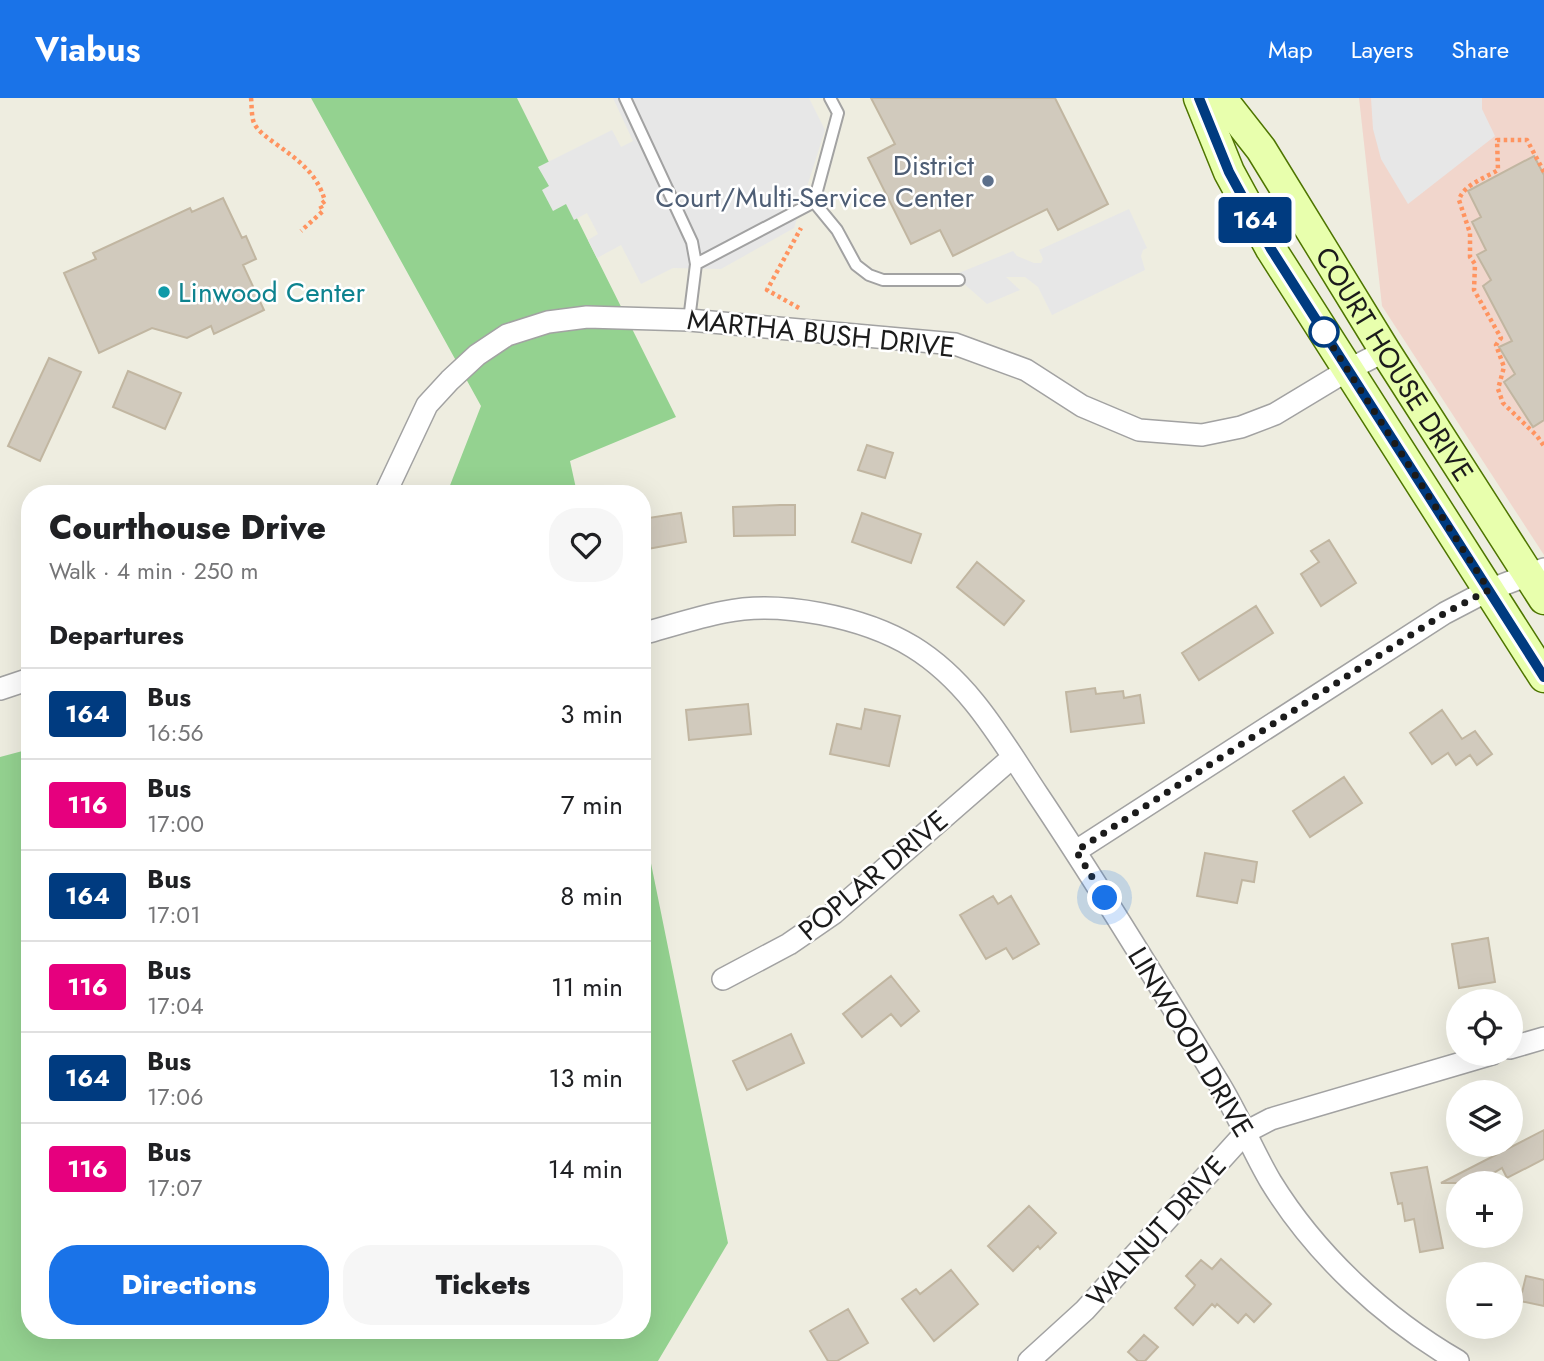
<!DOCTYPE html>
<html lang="en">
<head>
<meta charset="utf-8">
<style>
	:root { --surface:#fff; --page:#f6f6f6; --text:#202124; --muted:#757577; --line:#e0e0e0; --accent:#1a73e8 }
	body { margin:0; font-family:Jost,sans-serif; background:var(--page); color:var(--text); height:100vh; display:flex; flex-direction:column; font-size:26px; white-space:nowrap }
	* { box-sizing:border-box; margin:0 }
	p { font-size:23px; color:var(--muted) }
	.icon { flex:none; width:38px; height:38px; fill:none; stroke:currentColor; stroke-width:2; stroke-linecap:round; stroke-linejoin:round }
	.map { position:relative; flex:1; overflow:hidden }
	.drawer { position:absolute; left:21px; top:387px; width:630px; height:854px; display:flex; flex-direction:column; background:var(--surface); border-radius:28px; box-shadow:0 7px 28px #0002 }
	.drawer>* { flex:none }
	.badge { padding:0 14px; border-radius:5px; font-size:24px; line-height:46px }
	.buttons { position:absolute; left:1446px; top:891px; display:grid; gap:14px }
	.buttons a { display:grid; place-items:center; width:77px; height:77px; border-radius:50%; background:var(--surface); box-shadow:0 7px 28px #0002; font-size:35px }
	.you { position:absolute; width:35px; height:35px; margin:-18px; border:5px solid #fff; border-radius:50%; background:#1a73e8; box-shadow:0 0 0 10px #1a73e833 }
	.map>.badge { position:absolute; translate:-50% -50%; box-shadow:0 0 0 4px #fff }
	h2 { padding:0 28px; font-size:26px; line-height:63px }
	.round { display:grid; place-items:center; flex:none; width:74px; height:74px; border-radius:28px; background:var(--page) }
	.head { display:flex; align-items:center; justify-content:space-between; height:119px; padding:0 28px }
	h1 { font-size:33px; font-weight:800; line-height:52px }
	.cta { display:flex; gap:14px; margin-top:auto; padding:14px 28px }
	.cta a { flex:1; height:80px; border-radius:28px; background:var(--accent); color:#fff; font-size:28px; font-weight:800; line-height:80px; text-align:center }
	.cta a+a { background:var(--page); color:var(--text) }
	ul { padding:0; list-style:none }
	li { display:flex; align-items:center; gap:21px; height:91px; padding:0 28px; border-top:2px solid var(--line) }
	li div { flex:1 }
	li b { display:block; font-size:26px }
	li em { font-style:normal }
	li .badge { min-width:77px; font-weight:700; text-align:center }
	header { display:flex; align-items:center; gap:42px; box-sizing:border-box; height:98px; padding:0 35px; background:var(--accent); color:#fff }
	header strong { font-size:33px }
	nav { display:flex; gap:38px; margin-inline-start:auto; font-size:24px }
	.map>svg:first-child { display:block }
	.commercial { fill:#f1d6cc }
	.forest { fill:#94d290 }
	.parking { fill:#e7e7e7 }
	.building { fill:#d1cabd; stroke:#c1b6a1; stroke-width:2 }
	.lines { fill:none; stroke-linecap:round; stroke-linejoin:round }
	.lane-casing { stroke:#a2a2a2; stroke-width:14 }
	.street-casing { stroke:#a2a2a2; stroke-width:24 }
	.secondary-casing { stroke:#4e7500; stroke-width:33 }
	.path { stroke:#ff9460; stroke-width:4.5; stroke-dasharray:3.5 3.5; stroke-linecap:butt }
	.lane { stroke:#fff; stroke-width:10 }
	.street { stroke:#fff; stroke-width:21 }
	.secondary { stroke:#e8ffad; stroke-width:30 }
	.line-casing { stroke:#fff; stroke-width:16 }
	.line { stroke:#003b80; stroke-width:10 }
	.walk { stroke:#1b1b1b; stroke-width:7; stroke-dasharray:0 12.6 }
	.service-dot { fill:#5c6f8a; stroke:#fff; stroke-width:2.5 }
	.culture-dot { fill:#0f9aa8; stroke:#fff; stroke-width:2.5 }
	.stop-dot { fill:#fff; stroke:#003b80; stroke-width:3.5 }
	.labels { text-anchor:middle; stroke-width:5; stroke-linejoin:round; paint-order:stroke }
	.service-label { font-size:28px; fill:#4e5e75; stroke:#fff; text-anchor:end }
	.culture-label { font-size:28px; fill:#0d838f; stroke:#fff; text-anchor:start }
	.street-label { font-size:28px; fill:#1b1b1b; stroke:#fff }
</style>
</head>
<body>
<header>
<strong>Viabus</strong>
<nav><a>Map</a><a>Layers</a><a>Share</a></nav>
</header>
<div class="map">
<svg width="1544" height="1263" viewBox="0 0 1544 1263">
	<rect width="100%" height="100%" fill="#eeede0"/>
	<path class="commercial" d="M1359,0H1544V457L1382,208Z"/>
	<path class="forest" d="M311,0H517L676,319L570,363L577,395H447L481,308Z
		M30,651V1232H642V721L728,1145L658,1263H0V659Z"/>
	<path class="parking" d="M613,0H809L825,32L794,130L721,171L673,170L641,186L621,147L597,160L588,142L598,136L587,115L574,122L566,106L553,113L542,92L549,88L538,69L612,32L621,49L633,43Z
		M1371,0H1482V11L1495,38L1408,106L1381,61L1373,31Z
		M1129,111L1147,150L1143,152L1141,158L1145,172L1052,217L1038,189L1025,179H1006L1020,192L987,206L954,177L1013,153L1017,158L1034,165H1041L1043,161L1039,152Z"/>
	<path class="building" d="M871,0H1055L1108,106L1058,132L1047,111L953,158L940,132L911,146L868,60L895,46Z
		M1534,58L1544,77V322L1533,329L1504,284L1515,276L1499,249L1512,243L1483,188L1491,182L1477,157L1486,152L1472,124L1481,119L1468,93Z
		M223,100L242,140L246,138L256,161L243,167L264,212L214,236L211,228L187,240L152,230L99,255L64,175L96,161L93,155L190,110L192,114Z
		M49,260L81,274L40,363L8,348Z
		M128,273L181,295L165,331L113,309Z
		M867,347L893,355L885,380L858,372Z
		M780,407H795V437L734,438L733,409Z
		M681,415L686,444L642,452V421Z
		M862,415L921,436L911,465L852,444Z
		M1329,442L1356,485L1321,508L1301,476L1319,464L1311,453Z
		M977,464L1024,503L1004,527L957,489Z
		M1256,508L1273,535L1199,582L1182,555Z
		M1095,590L1096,596L1123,593L1124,600L1140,597L1144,625L1071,634L1066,594Z
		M748,606L751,636L689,642L686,612Z
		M865,611L900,618L889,668L830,656L837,626L861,631Z
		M1442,612L1462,641L1475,633L1492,656L1477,667L1470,657L1456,667L1448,655L1432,666L1410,635Z
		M1344,679L1362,705L1310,739L1293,713Z
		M1205,755L1257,764L1254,784L1242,782L1237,805L1197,798Z
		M993,798L998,806L1011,798L1039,846L1013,861L1006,850L986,861L960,817Z
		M1488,840L1495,884L1459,890L1452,846Z
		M891,878L919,913L901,928L891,916L862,939L843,916Z
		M791,936L804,965L747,992L733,963Z
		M1544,1032V1061L1507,1080L1502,1070L1477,1085H1441Z
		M1427,1069L1443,1150L1420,1154L1414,1121L1405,1123L1402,1105L1398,1106L1391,1075Z
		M1029,1108L1056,1135L1040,1151L1038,1148L1013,1173L988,1148Z
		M1221,1161L1271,1206L1254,1224L1246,1216L1238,1225L1217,1206L1215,1209L1212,1206L1193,1227L1175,1210L1194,1189L1195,1187L1186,1178L1201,1162L1212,1171Z
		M951,1172L978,1206L934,1243L902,1201L916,1191L920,1196Z
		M1526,1178L1544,1182V1208L1520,1203Z
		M848,1211L868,1245L837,1263H828L810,1233Z
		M1144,1237L1158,1249L1145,1263H1138L1128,1254Z"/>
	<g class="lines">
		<defs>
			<path id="lane" d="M625,0L692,144L696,166L689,222
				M814,104L838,15L830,0
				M696,166L814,104L837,132L856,167L869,177L883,182H959"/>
			<path id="street" d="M385,396L427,307L450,282L477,257L507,237L548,224L587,219L689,222L955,246L1026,272L1082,308L1139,332L1202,337L1241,329L1275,316L1348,272L1385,253
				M649,534C674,527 698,519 724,514C780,502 864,519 913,549C970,584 1002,643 1038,697C1101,791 1160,888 1218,984C1238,1016 1252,1052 1271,1084C1316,1157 1384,1220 1458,1263
				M0,591L30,581
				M1076,753L1445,515L1489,492L1544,471
				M723,881L789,846L834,815L1013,659
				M1510,950L1544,940
				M1029,1263L1085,1212L1246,1034L1271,1021L1492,956"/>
			<g id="secondary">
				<path d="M1199,0L1229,74L1271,151L1544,579"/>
				<path id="s1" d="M1221,0L1261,51L1385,253L1544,501"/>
			</g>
		</defs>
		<use href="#lane" class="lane-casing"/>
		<use href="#street" class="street-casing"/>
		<use href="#secondary" class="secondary-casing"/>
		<path class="path" d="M251,0C252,8 251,20 255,27C260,35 268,40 276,46C298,62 317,75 325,103L320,107L323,113L301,133
			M1544,74L1527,42H1497L1498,72C1485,80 1463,87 1459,102L1470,135V159L1475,166L1474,192L1501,240L1496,247L1504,269L1498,291L1503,305L1537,338L1544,348
			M799,210L767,192L801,130"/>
		<use href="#lane" class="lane"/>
		<use href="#street" class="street"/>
		<use href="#secondary" class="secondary"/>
	</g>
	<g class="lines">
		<defs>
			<path id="line" d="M1199,0L1229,74L1271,151L1544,579"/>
		</defs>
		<use href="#line" class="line-casing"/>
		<use href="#line" class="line"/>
		<path class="walk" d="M1105,800L1076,753L1445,515L1489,492L1322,232L1324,234"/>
	</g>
	<circle class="service-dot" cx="988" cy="83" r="7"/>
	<circle class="culture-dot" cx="164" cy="194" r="7"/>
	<circle class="stop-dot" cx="1324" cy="234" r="14"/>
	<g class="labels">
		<g class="service-label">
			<text x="974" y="77">District<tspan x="974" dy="32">Court/Multi-Service Center</tspan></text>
		</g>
		<g class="culture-label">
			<text x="178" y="204">Linwood Center</text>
		</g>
		<g class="street-label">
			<text transform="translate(821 235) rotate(6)" y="10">MARTHA BUSH DRIVE</text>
			<text dy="10" stroke="none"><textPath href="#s1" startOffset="318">COURT HOUSE DRIVE</textPath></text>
			<text transform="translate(873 777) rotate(-40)" y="10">POPLAR DRIVE</text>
			<text transform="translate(1191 944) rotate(59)" y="10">LINWOOD DRIVE</text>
			<text transform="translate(1156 1133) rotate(-48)" y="10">WALNUT DRIVE</text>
		</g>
	</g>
</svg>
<div class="buttons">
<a><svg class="icon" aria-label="locate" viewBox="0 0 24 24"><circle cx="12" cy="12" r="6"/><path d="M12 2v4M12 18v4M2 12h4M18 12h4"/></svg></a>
<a><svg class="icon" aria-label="layers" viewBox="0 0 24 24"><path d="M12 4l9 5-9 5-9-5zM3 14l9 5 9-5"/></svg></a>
<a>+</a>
<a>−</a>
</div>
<div class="you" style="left:1105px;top:800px"></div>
<b class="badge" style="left:1255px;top:122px;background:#003b80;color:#fff">164</b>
<section class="drawer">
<div class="head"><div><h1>Courthouse Drive</h1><p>Walk · 4 min · 250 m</p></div><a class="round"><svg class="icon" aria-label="heart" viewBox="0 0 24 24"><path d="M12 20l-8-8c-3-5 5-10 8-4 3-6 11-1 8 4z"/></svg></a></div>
<h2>Departures</h2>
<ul>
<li><span class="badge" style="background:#003b80;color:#fff">164</span><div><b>Bus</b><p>16:56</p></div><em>3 min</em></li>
<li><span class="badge" style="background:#e6007e;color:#fff">116</span><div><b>Bus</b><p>17:00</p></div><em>7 min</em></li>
<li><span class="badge" style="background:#003b80;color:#fff">164</span><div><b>Bus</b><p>17:01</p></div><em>8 min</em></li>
<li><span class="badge" style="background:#e6007e;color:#fff">116</span><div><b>Bus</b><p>17:04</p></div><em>11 min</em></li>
<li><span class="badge" style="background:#003b80;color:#fff">164</span><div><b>Bus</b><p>17:06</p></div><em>13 min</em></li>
<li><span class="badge" style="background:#e6007e;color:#fff">116</span><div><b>Bus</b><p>17:07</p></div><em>14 min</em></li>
</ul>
<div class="cta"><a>Directions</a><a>Tickets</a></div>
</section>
</div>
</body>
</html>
